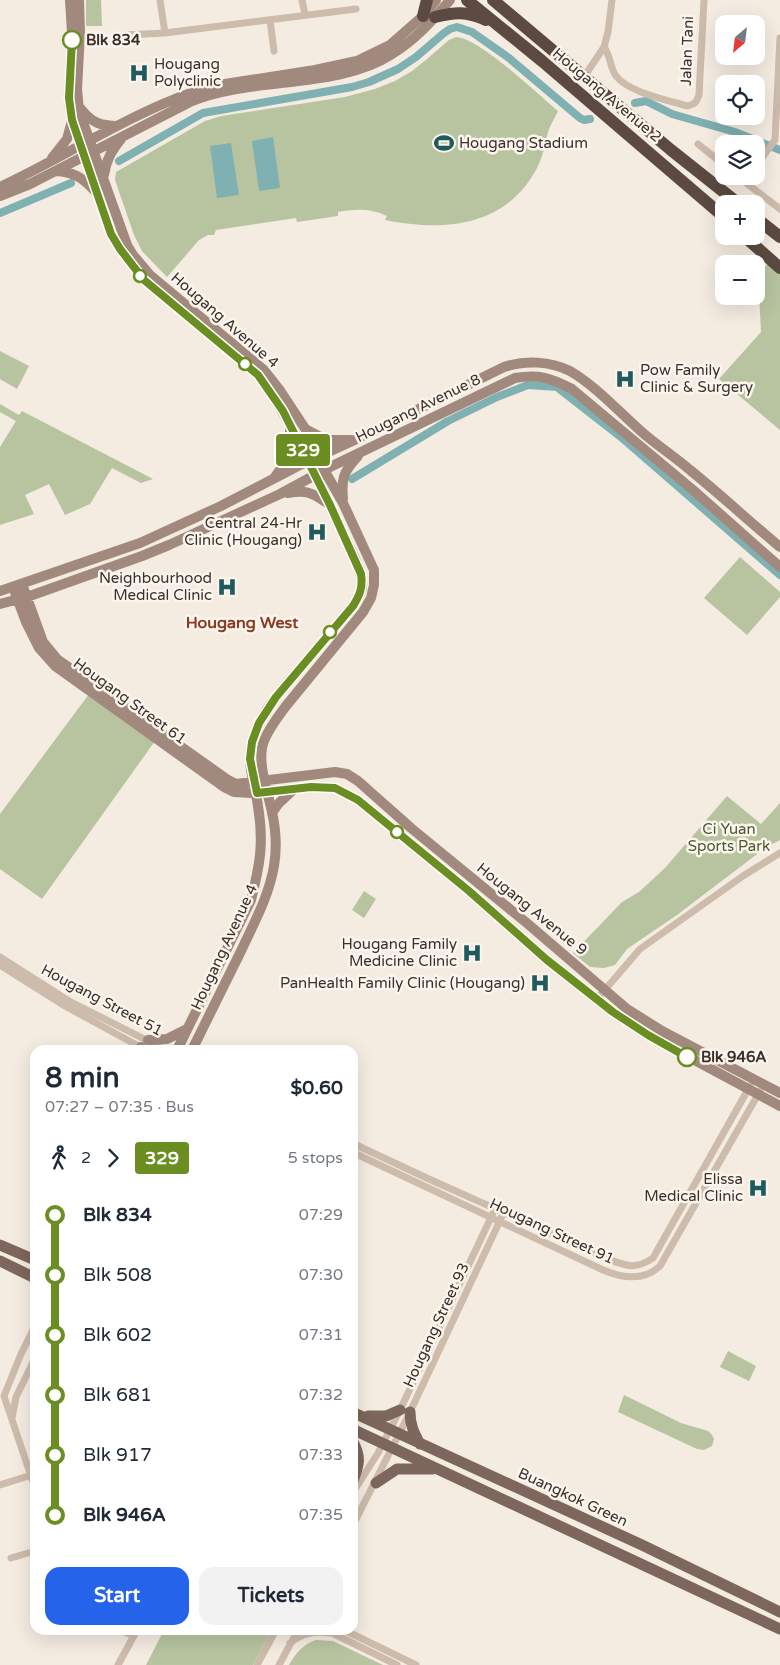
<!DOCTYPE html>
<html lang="en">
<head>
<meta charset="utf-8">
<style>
	:root { --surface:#fff; --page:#f2f2f3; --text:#1f2937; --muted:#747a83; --accent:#2563eb }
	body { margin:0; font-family:"Varela Round",sans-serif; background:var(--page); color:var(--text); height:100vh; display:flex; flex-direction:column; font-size:19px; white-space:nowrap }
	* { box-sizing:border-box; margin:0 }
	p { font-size:16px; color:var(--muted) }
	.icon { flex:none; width:28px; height:28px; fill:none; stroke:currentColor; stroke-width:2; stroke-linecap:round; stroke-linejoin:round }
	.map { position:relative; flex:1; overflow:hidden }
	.panel { position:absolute; left:30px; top:1045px; width:328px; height:590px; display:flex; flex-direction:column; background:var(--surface); border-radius:15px; box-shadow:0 5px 20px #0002 }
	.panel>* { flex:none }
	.badge { padding:0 10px; border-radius:4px; font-size:18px; line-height:32px }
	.needle { width:32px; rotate:208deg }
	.buttons { position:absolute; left:715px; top:15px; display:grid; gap:10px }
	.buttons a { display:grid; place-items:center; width:50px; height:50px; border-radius:10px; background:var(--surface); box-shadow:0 5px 20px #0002; font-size:25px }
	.map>.badge { position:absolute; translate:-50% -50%; box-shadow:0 0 0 2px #fff }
	.legs { display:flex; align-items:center; gap:8px; height:55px; padding:0 15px; font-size:16px }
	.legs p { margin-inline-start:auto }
	.summary { display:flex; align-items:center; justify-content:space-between; height:85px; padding:0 15px }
	h1 { font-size:28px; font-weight:800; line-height:38px }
	.primary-button { display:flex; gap:10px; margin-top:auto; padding:10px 15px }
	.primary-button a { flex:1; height:58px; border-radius:15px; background:var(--accent); color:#fff; font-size:20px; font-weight:800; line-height:58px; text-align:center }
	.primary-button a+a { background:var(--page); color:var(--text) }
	ul { padding:0 15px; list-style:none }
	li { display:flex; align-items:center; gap:18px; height:60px; font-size:19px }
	li i { display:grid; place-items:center; width:8px; height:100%; margin:0 6px; background:currentColor }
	li i::after { content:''; width:12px; height:12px; margin:-6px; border:4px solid; border-radius:50%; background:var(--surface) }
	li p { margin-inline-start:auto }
	li:first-child i { background:linear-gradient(#0000 50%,currentColor 0) }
	li:last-child i { background:linear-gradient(currentColor 50%,#0000 0) }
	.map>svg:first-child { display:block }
	.green { fill:#b8c4a0 }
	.water { fill:#7fb0b2 }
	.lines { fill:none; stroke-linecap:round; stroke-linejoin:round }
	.canal { stroke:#7fb0b2; stroke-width:8 }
	.street { stroke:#cdbbac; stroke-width:7 }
	.secondary { stroke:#a18a7d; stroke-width:10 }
	.primary { stroke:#7d675c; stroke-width:11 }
	.highway { stroke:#5c4a42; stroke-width:12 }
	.line-1-casing { stroke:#fff; stroke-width:11 }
	.line-1 { stroke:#6b8e23; stroke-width:8 }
	.stop-1-dot { fill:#fff; stroke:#6b8e23; stroke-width:2.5 }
	.labels { text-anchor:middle; stroke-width:5; stroke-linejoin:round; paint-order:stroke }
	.stop-label { font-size:15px; font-weight:bold; fill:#3b302b; stroke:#fbf5ee; text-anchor:start }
	.street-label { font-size:15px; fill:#3b302b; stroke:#fbf5ee }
	.poi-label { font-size:15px; fill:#3b302b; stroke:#fbf5ee; text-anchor:end }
	.park-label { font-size:15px; fill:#4a5a2e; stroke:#fbf5ee }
	.neighbourhood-label { font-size:16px; font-weight:bold; fill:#8c3b22; stroke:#fbf5ee }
</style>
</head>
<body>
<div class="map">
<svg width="780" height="1665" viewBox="0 0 780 1665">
	<rect width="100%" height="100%" fill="#f4ebe1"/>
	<path class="green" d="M86,0H101L102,26H86Z
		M456,37C478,37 539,95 558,111C555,118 550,125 548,132C545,145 543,156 537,168C506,227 444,232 385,220L387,216C370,208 356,209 338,212V216L297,222L296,218L216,230L214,235H208L199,240L167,277L142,251L134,235L115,180L116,172L205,121L221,116L345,97L375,89L395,81L412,71L427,59L449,40Z
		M771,260L780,268V430L719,379L761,332L758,274Z
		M0,351L29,366L17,389L0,379Z
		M0,404L19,415L22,411L153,479L141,483L112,468L90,504L65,515L49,484L25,495L34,514L0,525V447L16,421L0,412Z
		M740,557L780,592V597L747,635L704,598Z
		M89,694L155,741L42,899L0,869V814Z
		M727,796L761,824L780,803V840L765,848L677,915L627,949L615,965L604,968L590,967L573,953L622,902L639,892L665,868Z
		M364,891L376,899L364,918L352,910Z
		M728,1351L756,1366L749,1381L720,1367Z
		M624,1395L681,1423L708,1431L712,1435L714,1439L712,1446L704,1450L697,1449L618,1412Z
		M164,1630H272L253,1665H146Z
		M316,1640L333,1641L383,1665H289C296,1653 302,1645 316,1640Z"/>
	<path class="water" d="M273,137L280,188L259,191L252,141Z
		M231,143L239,195L217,198L210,146Z"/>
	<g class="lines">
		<path class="canal" d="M635,103L646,101L672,114L735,132L780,150
			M119,161L203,113L352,87L369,82L398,69L416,57L444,33L450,29L457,27L472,32L509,58L580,118L584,120L590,119
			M0,213L71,183
			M352,479L448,421L497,397L528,385L557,387L621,437L780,575"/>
		<path class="street" d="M160,0L165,33
			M302,0L305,15
			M270,20L274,51
			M124,35L165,33L356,9
			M604,47C611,57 610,68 616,76C628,92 667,100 687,106C695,104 696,103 699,95L704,0
			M584,77L604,47L608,32L612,0
			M698,144L724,165
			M756,166L775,140L780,38
			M737,176L780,209
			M0,957L69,1001L166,1050
			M0,965L65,1006L144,1049
			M597,999L640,949L743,876L780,853
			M352,1143L431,1180L608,1259C626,1266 636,1270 653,1258L750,1086
			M352,1152L603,1270C622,1278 644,1281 660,1266L760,1091
			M35,1326L21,1354L4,1396L35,1488
			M12,1418L16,1397L35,1358
			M0,1485L35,1474
			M352,1494L378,1453L400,1410L495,1209
			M352,1527L410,1412L504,1212
			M11,1558L35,1551
			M120,1630L134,1636
			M326,1630L397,1665
			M344,1630L416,1665
			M290,1643C302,1633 314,1631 329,1633
			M118,1665L137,1630
			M257,1665L276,1630
			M279,1665L298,1630"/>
		<path class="secondary" d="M70,0L72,33L69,98L70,110L111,234L120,249L144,280L258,375C293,422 318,478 342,532C349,547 360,565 362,582C363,591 358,598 353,606C336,625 320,645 304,664C280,692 252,719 250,758C250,773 256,791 258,806C264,843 260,865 251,900L177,1050
			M79,0L80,33L77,89L79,111L127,245L133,255L150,275L264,370L279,389L306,430L327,475L343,503L374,570V585L371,598L363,612L286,706C278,717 269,728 264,741C256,761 268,792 272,812C276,830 277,848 274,866C269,896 254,923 241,951C225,984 208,1017 192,1050
			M81,109C91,122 100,126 117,126
			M52,158L67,139L72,121
			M56,171C73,172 82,177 94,190
			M104,175C106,160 112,150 121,139
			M0,187C71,154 137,108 212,86L315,70L357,61L390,45L423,16L436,0
			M0,196L30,184L190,102C251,76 337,90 392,54C415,40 432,21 450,0
			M307,430L326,440H350
			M275,477C288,459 292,453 290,431
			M288,493C308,489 313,494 329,504
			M343,499C341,478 344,471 358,456
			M22,584L43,642L57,659L228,780L236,784L335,772L347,774L358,781L411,828L528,924L627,1009L662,1031L780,1093
			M13,587L26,622L39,648L55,666L224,787L234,792L251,793L311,787L335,788L358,800L469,891L547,960L613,1012L648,1035L780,1106
			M0,591L140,543L221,506L298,466L372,432L504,367C525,360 550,361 570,371C596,386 620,413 643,433C658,446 675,457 690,470C721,495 750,522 780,547
			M0,604L27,597L142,556L169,545L280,494L330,467L515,378C539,374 551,378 572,389L693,490L780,567
			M272,813L279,803L293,790
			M148,1040L167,1039L187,1029
			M141,1047L143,1050"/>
		<path class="primary" d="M0,1245L35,1260
			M0,1261L35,1278
			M352,1412L642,1545L780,1612
			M410,1412C410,1425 414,1433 420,1444
			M368,1416H386L400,1410
			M352,1429L780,1629
			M352,1440C362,1457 359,1466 352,1483
			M376,1483L397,1469H432"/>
		<path class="highway" d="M467,0L542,61L724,217
			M493,0L671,150L739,204
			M423,16L427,0
			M435,17C455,12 466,11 486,20
			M756,218L780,237
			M744,236L780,268"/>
	</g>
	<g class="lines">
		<defs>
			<path id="line-1" d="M72,40L69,98L72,120L111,234L120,249L144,280L258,375L283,411L330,505L361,574C363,587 360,595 353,606L276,697L259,723L252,742L250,759L257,793L311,787L335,788L358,800L469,891L547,960L613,1012L648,1035L687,1057"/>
		</defs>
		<use href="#line-1" class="line-1-casing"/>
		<use href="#line-1" class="line-1"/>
	</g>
	<defs>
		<symbol id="hospital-bare" viewBox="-9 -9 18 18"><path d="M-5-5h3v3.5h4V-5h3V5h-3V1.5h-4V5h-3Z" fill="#1f5a5e" stroke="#fbf5ee" stroke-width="2.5" paint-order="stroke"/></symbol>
		<symbol id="stadium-bare" viewBox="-9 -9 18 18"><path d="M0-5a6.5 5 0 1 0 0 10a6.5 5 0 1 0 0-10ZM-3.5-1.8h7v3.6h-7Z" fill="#1f5a5e" stroke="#fbf5ee" stroke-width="2.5" paint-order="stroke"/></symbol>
	</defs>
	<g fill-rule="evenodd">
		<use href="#hospital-bare" x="125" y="59" width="28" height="28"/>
		<use href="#stadium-bare" x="430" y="129" width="28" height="28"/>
		<use href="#hospital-bare" x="611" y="365" width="28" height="28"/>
		<use href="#hospital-bare" x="303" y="518" width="28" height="28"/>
		<use href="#hospital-bare" x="213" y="573" width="28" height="28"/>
		<use href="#hospital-bare" x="458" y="939" width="28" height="28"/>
		<use href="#hospital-bare" x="526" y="969" width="28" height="28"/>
		<use href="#hospital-bare" x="744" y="1174" width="28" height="28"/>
	</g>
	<g class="stop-1-dot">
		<circle cx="72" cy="40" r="9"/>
		<circle cx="140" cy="276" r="6"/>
		<circle cx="245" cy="364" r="6"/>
		<circle cx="330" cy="632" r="6"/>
		<circle cx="397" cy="832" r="6"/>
		<circle cx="687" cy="1057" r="9"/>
	</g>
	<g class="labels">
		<g class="stop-label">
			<text x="86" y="45">Blk 834</text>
			<text x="701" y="1062">Blk 946A</text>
		</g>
		<g class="street-label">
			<text transform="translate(687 51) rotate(-88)" y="5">Jalan Tani</text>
			<text transform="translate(607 95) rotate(40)" y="5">Hougang Avenue 2</text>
			<text transform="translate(225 320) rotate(41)" y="5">Hougang Avenue 4</text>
			<text transform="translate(418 408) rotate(-26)" y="5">Hougang Avenue 8</text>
			<text transform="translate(130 701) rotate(36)" y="5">Hougang Street 61</text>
			<text transform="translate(532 909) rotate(39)" y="5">Hougang Avenue 9</text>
			<text transform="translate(224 947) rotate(-65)" y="5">Hougang Avenue 4</text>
			<text transform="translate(102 1000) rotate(28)" y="5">Hougang Street 51</text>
			<text transform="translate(552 1231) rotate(25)" y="5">Hougang Street 91</text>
			<text transform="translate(436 1325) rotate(-65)" y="5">Hougang Street 93</text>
			<text transform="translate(573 1497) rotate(25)" y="5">Buangkok Green</text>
		</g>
		<g class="poi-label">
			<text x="154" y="69" text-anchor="start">Hougang<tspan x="154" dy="17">Polyclinic</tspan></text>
			<text x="459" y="148" text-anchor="start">Hougang Stadium</text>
			<text x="640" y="375" text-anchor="start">Pow Family<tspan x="640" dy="17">Clinic &amp; Surgery</tspan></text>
			<text x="302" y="528">Central 24-Hr<tspan x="302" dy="17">Clinic (Hougang)</tspan></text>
			<text x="212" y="583">Neighbourhood<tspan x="212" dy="17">Medical Clinic</tspan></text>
			<text x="457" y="949">Hougang Family<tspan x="457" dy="17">Medicine Clinic</tspan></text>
			<text x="525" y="988">PanHealth Family Clinic (Hougang)</text>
			<text x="743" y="1184">Elissa<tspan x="743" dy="17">Medical Clinic</tspan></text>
		</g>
		<g class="park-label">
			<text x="729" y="834">Ci Yuan<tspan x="729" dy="17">Sports Park</tspan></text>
		</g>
		<g class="neighbourhood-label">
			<text x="242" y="628">Hougang West</text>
		</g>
	</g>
</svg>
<div class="buttons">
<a><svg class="needle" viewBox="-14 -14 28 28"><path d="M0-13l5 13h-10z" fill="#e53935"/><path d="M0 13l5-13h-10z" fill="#747a83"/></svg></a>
<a><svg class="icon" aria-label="locate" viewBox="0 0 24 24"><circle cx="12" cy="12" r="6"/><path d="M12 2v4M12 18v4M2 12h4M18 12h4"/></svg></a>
<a><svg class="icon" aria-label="layers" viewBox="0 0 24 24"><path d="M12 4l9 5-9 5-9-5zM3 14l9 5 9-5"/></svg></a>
<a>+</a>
<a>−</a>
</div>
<b class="badge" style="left:303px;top:450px;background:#6b8e23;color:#fff">329</b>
<section class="panel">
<div class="summary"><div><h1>8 min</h1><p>07:27 – 07:35 · Bus</p></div><b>$0.60</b></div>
<div class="legs"><svg class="icon" aria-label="walk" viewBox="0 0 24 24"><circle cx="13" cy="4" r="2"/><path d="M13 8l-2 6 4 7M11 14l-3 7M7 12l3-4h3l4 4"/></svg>2<svg class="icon" aria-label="forward" viewBox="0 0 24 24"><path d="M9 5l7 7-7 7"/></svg><b class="badge" style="background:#6b8e23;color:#fff">329</b><p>5 stops</p></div>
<ul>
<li><i style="color:#6b8e23"></i><b>Blk 834</b><p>07:29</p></li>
<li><i style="color:#6b8e23"></i><span>Blk 508</span><p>07:30</p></li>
<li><i style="color:#6b8e23"></i><span>Blk 602</span><p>07:31</p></li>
<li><i style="color:#6b8e23"></i><span>Blk 681</span><p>07:32</p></li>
<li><i style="color:#6b8e23"></i><span>Blk 917</span><p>07:33</p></li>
<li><i style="color:#6b8e23"></i><b>Blk 946A</b><p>07:35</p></li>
</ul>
<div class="primary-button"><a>Start</a><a>Tickets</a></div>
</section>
</div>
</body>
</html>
